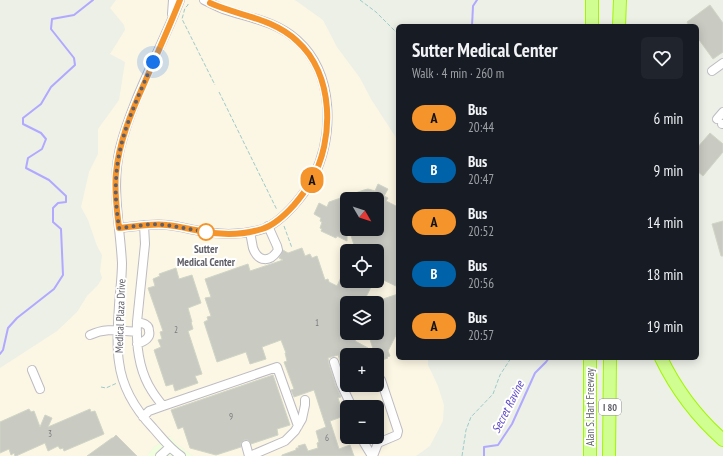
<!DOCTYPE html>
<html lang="en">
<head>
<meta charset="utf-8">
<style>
	:root { --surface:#171b24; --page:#20242c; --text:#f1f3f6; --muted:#9ea1a6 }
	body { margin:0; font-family:"PT Sans Narrow",sans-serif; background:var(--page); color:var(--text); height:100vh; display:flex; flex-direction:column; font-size:15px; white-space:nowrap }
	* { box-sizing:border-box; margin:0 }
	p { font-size:13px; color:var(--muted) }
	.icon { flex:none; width:22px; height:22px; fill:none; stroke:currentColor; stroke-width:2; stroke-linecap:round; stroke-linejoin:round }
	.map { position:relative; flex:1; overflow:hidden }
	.panel { position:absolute; left:396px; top:24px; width:303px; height:336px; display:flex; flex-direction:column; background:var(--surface); border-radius:6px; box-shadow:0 2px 10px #0003 }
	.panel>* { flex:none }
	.badge { padding:0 8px; border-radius:13px; font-size:14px; line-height:26px }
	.needle { width:26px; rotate:129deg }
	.fabs { position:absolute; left:340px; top:192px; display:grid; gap:8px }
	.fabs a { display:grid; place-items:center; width:44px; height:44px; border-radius:6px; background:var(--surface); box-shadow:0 2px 10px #0003; font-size:20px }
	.you { position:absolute; width:20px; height:20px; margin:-10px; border:3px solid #fff; border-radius:50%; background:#1a73e8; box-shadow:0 0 0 6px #1a73e833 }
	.map>.badge { position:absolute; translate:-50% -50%; box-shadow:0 0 0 2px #fff }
	.round { display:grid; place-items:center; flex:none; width:42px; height:42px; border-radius:6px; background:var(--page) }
	.head { display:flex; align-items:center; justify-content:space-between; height:68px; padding:0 16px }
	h1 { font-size:19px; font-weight:600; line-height:30px }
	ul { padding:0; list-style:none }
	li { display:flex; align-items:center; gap:12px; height:52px; padding:0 16px }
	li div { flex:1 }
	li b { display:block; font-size:15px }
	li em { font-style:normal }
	li .badge { min-width:44px; font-weight:700; text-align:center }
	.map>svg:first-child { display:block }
	.commercial { fill:#f0fede }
	.medical { fill:#fcf6e4; fill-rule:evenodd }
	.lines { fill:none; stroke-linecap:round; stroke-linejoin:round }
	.stream { stroke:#b1a8ff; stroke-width:2 }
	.building { fill:#c9cbc3; stroke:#d0d5c5 }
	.minor-casing { stroke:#bdbbc2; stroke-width:10 }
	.highway-casing { stroke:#a1f700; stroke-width:14 }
	.path { stroke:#9ecbc9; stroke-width:1; stroke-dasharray:4 2; stroke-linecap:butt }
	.minor { stroke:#fff; stroke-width:8 }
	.highway { stroke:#d1fe90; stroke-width:12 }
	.line-casing { stroke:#fff; stroke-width:9 }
	.line { stroke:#f4942a; stroke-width:6 }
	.walk { stroke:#605e67; stroke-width:4; stroke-dasharray:0 7.2 }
	.stop-dot { fill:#fff; stroke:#f4942a; stroke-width:2 }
	.labels { text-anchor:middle; stroke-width:4; stroke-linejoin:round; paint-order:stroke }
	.number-label { font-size:9px; fill:#7a797e }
	.shield { fill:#fff; stroke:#908e95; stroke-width:1 }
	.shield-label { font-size:10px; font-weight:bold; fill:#605e67 }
	.stop-label { font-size:11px; font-weight:bold; fill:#605e67; stroke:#fff }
	.street-label { font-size:11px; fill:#605e67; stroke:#fff }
	.water-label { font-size:12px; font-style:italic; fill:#5d47c6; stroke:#fff }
</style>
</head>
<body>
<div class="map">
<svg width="723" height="456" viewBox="0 0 723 456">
	<rect width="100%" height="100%" fill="#ecf0e7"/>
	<path class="commercial" d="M171,436L177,444L193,456H147L154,447Z"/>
	<path class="medical" d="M116,0H295L323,20L337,47L360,78L371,99L395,136L398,142V358H428V365L438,386L444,405L443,421L430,446L416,456H193L177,444L170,436L154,447L147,456H0V368L57,331L77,312L87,296L98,285L102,278L100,271L102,255L97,246L88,220L81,207L89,172L98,154V129L119,100L125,62L110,54L125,30L124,25L110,8ZM347,199H377V229H347ZM347,251H377V281H347ZM347,303H377V333H347ZM347,355H377V385H347ZM347,407H377V437H347Z"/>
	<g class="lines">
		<path class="stream" d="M472,26L473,6L477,0
			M0,354L3,350L8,328L17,318L54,289L63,275L61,229L53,222V208L58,203L66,202V196L49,180L26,168L28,158L42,149L46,139L41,133L23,124V118L41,104L51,87L75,65L74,58L51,29L52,19L74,15L93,0
			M484,456V447L498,445L512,424L535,373L546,362L549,358"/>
	</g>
	<path class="building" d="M710,5L723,23V52L713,59L697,37V26H689L687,22Z
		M710,133L723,144V152L703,176L697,171V148Z
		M378,184L388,189L384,196L388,198L386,201L398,207V283L396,286L377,277V251H356L355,248L356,246L354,245L349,229H377V199H347V241L337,236L336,238L321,231L322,229L320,228L322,222L320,221L321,218L314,214L319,203L327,207L329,202L364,190L368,189L375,191Z
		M723,221V256H721L712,224Z
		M302,248L305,256L310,254L312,258L317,256L325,280L328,279L329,282L337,286L347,264V281H374L363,303H347V333H359L355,341L368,348L364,355H347V378L346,379L338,355L328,358L329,364L336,386L341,397L338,398L344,416L330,421L339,449L350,445L354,456H282V455L296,450V448H299L298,446L305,444L308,451L318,448L317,443L319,442L316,431L326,427L314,390L294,397L291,390L294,389L284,362L287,361L285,353H286L281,340L262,347L266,359L250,364L246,352L217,362L204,322L208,320L207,317L211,316L205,298L211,297L205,279L248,264L250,271L283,260L279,258L283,250L288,253Z
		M176,268L179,279L192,275L201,303L188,308L192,322H191L193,329L188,331L202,374L195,376L198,383L175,391L173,384L166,386L154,350L161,347L158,340L162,339L160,332L163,331L148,288L155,286L153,279L160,276L159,274Z
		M398,294V331L388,351L390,356L387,357L388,358L379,361V359H377V355H375L368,333H377V301Z
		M273,375L290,425L277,429L278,435L251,444L248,440H244L241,443V447L216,455L190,448L183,427L178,429L171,410Z
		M29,409L31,412L34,411L40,427L45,415L52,418L48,427L90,409L91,412L95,411L104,434L64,451L63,448L60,449L58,446L48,451L45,443L16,456H15L14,453L11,455L9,449L0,453V422Z
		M116,435L137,456H87L112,438H113Z"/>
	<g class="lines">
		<defs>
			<path id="minor" d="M180,0C161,49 133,97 120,148C111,186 120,225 122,263C122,277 120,291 119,305C118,324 116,343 119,362C122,387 136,410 153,428C162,438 170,449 181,456
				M172,14L173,0
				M712,71L723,63
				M717,119L723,112
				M722,124H723
				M144,225L145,244L137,322C136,346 139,371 152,391C155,396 159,401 163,406
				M119,228C135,227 151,223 167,225C178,226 189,229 200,231C220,235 243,235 263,229C275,225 285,215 294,205C301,197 308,188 313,178C334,136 335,74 297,40C276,21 249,18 223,9C216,6 210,3 204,0
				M250,232C251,237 252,243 253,248C258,262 270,263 278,250L277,246L268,226
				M90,335C107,327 119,331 137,332
				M137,344C143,342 151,338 149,331C149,329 148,326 146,325C144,323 140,323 137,322
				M334,362L341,384L352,407
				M32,370L40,389
				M143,417L149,411L163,406L277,367L298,426
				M362,437L364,443L372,456
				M246,445L249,456
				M160,456L170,447
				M250,456L285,441L295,431L302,419L305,405V400
				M373,456L378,443L397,435L398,431L381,380"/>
			<path id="highway" d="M592,26V0
				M619,26L620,0
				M661,358C676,389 697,417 723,440
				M590,456V358
				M609,456L610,358"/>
		</defs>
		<use href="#minor" class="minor-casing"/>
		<use href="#highway" class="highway-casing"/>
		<path class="path" d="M360,0L376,12L398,34
			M188,4V5L185,8L182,19L215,85
			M219,92L277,210
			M284,226L292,248
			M101,387L106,388L117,383
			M462,456L466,430L471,417L493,394L500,375L511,358"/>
		<use href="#minor" class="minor"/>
		<use href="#highway" class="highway"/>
	</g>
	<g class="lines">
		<defs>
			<path id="line" d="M180,0C169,28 156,56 144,84C131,113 119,142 116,173C114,192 117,210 119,228C135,227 151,223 167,225C178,226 189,229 200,231C220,235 243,235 262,229C275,225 285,215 294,205C300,198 306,190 311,181C335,140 334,74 297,41C273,18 239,16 210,3"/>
		</defs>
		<use href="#line" class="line-casing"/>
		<use href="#line" class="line"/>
		<path class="walk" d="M153,62C137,100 117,139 116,182C115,197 117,213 119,228L153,224L167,225L211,233L206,232"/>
	</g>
	<circle class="stop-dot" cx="206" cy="232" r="8"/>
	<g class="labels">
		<g class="number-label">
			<text x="317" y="326">1</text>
			<text x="176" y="333">2</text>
			<text x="231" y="420">9</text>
			<text x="50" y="437">3</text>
			<text x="327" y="441">6</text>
		</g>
		<rect class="shield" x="599" y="399" width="22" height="16" rx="3"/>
		<g class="shield-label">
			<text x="610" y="411">I 80</text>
		</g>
		<g class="stop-label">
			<text x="206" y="253">Sutter<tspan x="206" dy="13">Medical Center</tspan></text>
		</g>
		<g class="street-label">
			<text transform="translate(120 316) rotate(-88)" y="4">Medical Plaza Drive</text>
			<text transform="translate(590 407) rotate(-90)" y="4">Alan S. Hart Freeway</text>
		</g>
		<g class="water-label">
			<text transform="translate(508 407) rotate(-63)" y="4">Secret Ravine</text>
		</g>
	</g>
</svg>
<div class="fabs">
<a><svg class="needle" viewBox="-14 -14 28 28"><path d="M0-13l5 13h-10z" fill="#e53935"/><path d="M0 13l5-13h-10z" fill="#9ea1a6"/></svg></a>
<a><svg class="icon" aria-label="locate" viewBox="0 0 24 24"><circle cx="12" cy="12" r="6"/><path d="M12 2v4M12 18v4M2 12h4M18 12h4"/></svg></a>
<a><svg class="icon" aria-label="layers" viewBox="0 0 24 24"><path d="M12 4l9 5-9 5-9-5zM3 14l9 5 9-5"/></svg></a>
<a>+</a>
<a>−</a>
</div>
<div class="you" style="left:153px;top:62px"></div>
<b class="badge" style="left:312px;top:180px;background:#f4942a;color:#111">A</b>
<section class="panel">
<div class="head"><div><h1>Sutter Medical Center</h1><p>Walk · 4 min · 260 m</p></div><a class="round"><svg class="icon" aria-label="heart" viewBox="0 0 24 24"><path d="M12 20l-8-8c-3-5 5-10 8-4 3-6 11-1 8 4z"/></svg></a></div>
<ul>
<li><span class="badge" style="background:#f4942a;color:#111">A</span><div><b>Bus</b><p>20:44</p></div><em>6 min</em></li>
<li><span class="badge" style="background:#0063aa;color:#fff">B</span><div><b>Bus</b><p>20:47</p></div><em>9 min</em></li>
<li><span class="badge" style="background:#f4942a;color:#111">A</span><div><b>Bus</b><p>20:52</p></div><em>14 min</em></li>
<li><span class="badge" style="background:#0063aa;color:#fff">B</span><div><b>Bus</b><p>20:56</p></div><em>18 min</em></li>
<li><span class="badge" style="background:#f4942a;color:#111">A</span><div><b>Bus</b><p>20:57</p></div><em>19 min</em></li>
</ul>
</section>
</div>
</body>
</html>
